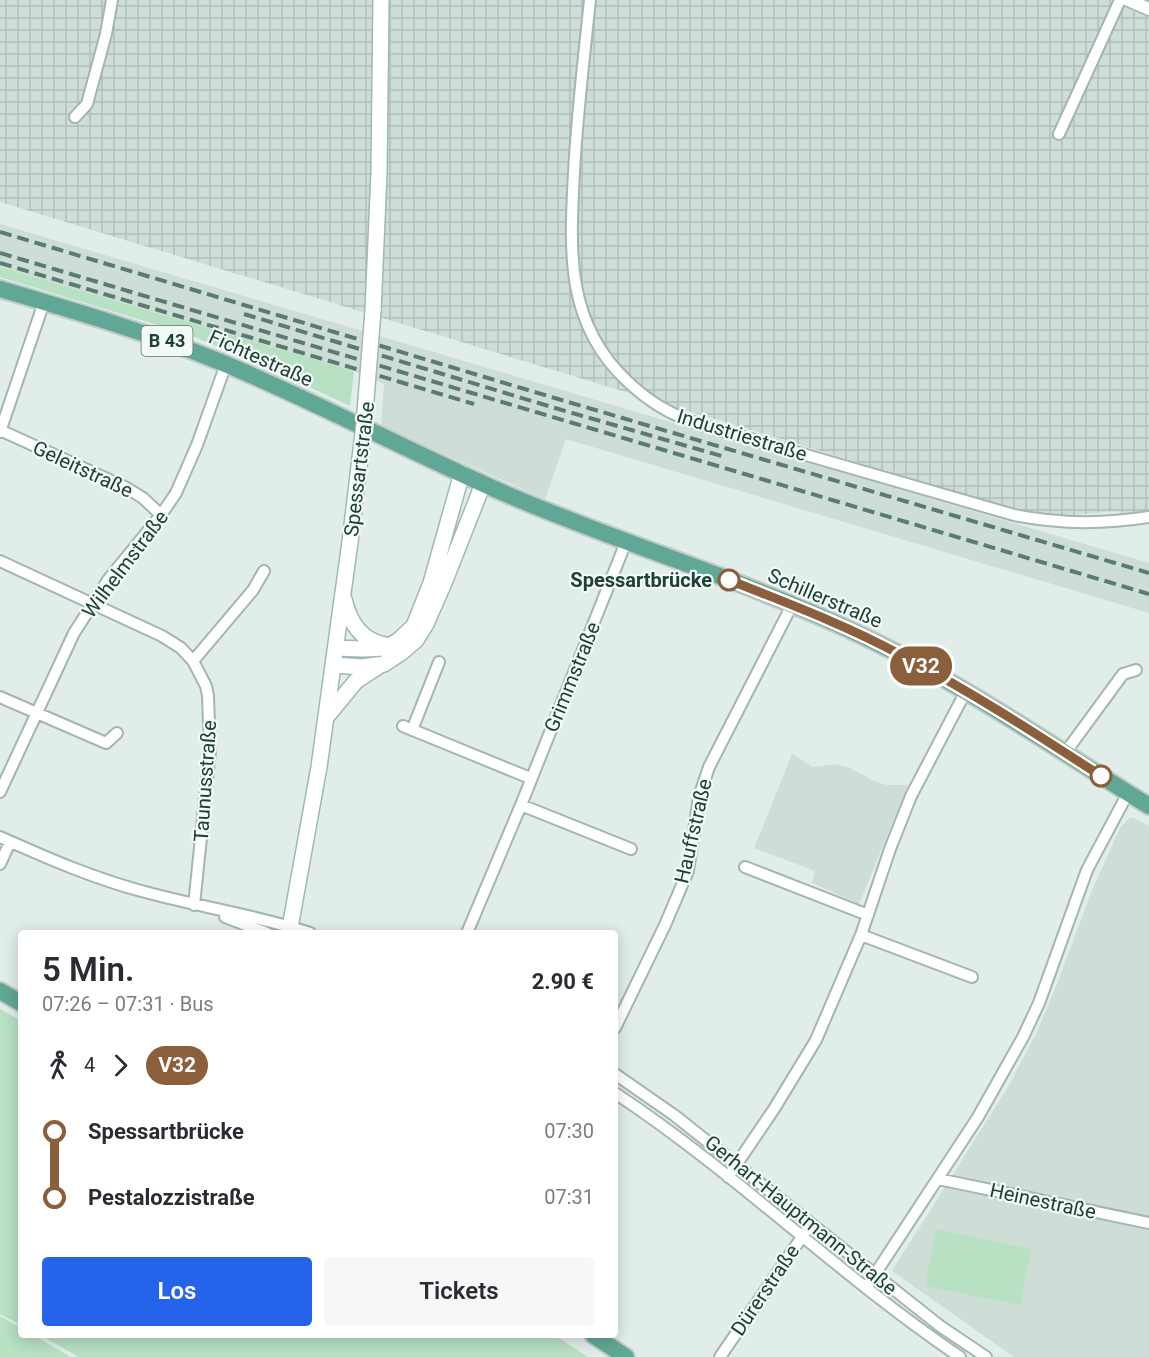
<!DOCTYPE html>
<html lang="de">
<head>
<meta charset="utf-8">
<style>
	:root { --surface:#fff; --page:#f7f7f7; --text:#2b2b33; --muted:#7c7c81; --accent:#2563eb }
	body { margin:0; font-family:Roboto,sans-serif; background:var(--page); color:var(--text); height:100vh; display:flex; flex-direction:column; font-size:22px; white-space:nowrap }
	* { box-sizing:border-box; margin:0 }
	p { font-size:20px; color:var(--muted) }
	.icon { flex:none; width:33px; height:33px; fill:none; stroke:currentColor; stroke-width:2; stroke-linecap:round; stroke-linejoin:round }
	.map { position:relative; flex:1; overflow:hidden }
	.details { position:absolute; left:18px; top:930px; width:600px; height:408px; display:flex; flex-direction:column; background:var(--surface); border-radius:6px; box-shadow:0 3px 15px #0003 }
	.details>* { flex:none }
	.badge { padding:0 12px; border-radius:20px; font-size:21px; line-height:39px }
	.map>.badge { position:absolute; translate:-50% -50%; box-shadow:0 0 0 3px #fff }
	.legs { display:flex; align-items:center; gap:9px; height:66px; padding:0 24px; font-size:20px }
	.legs p { margin-inline-start:auto }
	.overview { display:flex; align-items:center; justify-content:space-between; height:102px; padding:0 24px }
	h1 { font-size:33px; font-weight:600; line-height:45px }
	.primary-button { display:flex; gap:12px; margin-top:auto; padding:12px 24px }
	.primary-button a { flex:1; height:69px; border-radius:6px; background:var(--accent); color:#fff; font-size:24px; font-weight:600; line-height:69px; text-align:center }
	.primary-button a+a { background:var(--page); color:var(--text) }
	ul { padding:0 24px; list-style:none }
	li { display:flex; align-items:center; gap:21px; height:66px; font-size:22px }
	li i { display:grid; place-items:center; width:9px; height:100%; margin:0 8px; background:currentColor }
	li i::after { content:''; width:15px; height:15px; margin:-8px; border:4px solid; border-radius:50%; background:var(--surface) }
	li p { margin-inline-start:auto }
	li:first-child i { background:linear-gradient(#0000 50%,currentColor 0) }
	li:last-child i { background:linear-gradient(currentColor 50%,#0000 0) }
	.map>svg:first-child { display:block }
	.built { fill:#cfddd7 }
	.industrial { fill:url(#industrial-grid) }
	.grass { fill:#b8e0c3 }
	.lines { fill:none; stroke-linecap:round; stroke-linejoin:round }
	.minor-casing { stroke:#a3b6af; stroke-width:14 }
	.tertiary-casing { stroke:#a3b6af; stroke-width:15 }
	.secondary-casing { stroke:#9ebab1; stroke-width:18 }
	.primary-casing { stroke:#c0cac7; stroke-width:20 }
	.minor { stroke:#fff; stroke-width:10 }
	.tertiary { stroke:#fff; stroke-width:12 }
	.secondary { stroke:#fff; stroke-width:15 }
	.primary { stroke:#61a796; stroke-width:16 }
	.rail { stroke:#5a7b73; stroke-width:4; stroke-dasharray:12 6; stroke-linecap:butt }
	.secondary-bridge-casing { stroke:#9ebab1; stroke-width:18; stroke-linecap:butt }
	.secondary-bridge { stroke:#fff; stroke-width:15 }
	.line-1-casing { stroke:#fff; stroke-width:14 }
	.line-1 { stroke:#8b5e3c; stroke-width:9 }
	.stop-1-dot { fill:#fff; stroke:#8b5e3c; stroke-width:3 }
	.labels { text-anchor:middle; stroke-width:4.5; stroke-linejoin:round; paint-order:stroke }
	.shield { fill:#f2f9f6; stroke:#5e7870; stroke-width:1.5 }
	.shield-label { font-size:18px; font-weight:bold; fill:#1f4037 }
	.street-label { font-size:20px; fill:#1f4037; stroke:#f2f9f6 }
	.stop-label { font-size:20px; font-weight:bold; fill:#1f4037; stroke:#f2f9f6; text-anchor:end }
</style>
</head>
<body>
<div class="map">
<svg width="1149" height="1357" viewBox="0 0 1149 1357">
	<defs>
		<pattern id="industrial-grid" width="8" height="8" patternUnits="userSpaceOnUse" patternTransform="scale(1.5)"><rect width="8" height="8" fill="#cfddd7"/><path d="M0 4h8M4 0v8" fill="none" stroke="#b1bfb9"/></pattern>
	</defs>
	<rect width="100%" height="100%" fill="#e1ede8"/>
	<path class="built" d="M0,224L1149,563V613L566,439L545,499L381,426L384,384L354,371L0,267Z
		M792,754L813,767L836,764L850,768L876,782L887,785H908L859,904L812,883L815,871L754,848Z
		M1129,818H1133L1149,826V1357H1014L892,1271L1008,1087L1037,1032L1059,979L1092,890L1120,828Z"/>
	<path class="industrial" d="M0,0H1149V520L1116,511L1075,515L1045,514L1008,508L0,202Z"/>
	<path class="grass" d="M0,267L354,371L350,406L251,360L187,334L0,277Z
		M0,1009L21,1021V1325L0,1314Z
		M936,1229L1031,1249L1020,1305L925,1286Z
		M0,1316L21,1328V1335H33L71,1357H0Z
		M40,1335H554L588,1357H79Z"/>
	<g class="lines">
		<defs>
			<path id="minor" d="M590,0C584,57 577,115 574,172C570,250 565,322 626,380C649,402 669,414 699,424L1014,515C1058,524 1105,524 1149,517
				M75,117L87,104L106,34L112,0
				M1059,134L1120,0
				M0,430L125,487L143,498L161,515
				M0,432L44,302
				M0,561L162,636L181,648L193,661L206,686L208,696L210,751L194,905
				M193,661L253,590L264,571
				M0,697L106,743L117,733
				M403,726L530,778
				M412,730L439,662
				M1065,753L1123,674L1136,670
				M0,792L74,633L108,580L161,515L176,493L197,445L226,364
				M521,805L631,849
				M0,837C47,858 95,879 145,892C200,907 256,915 310,933
				M0,864L10,842
				M745,867L868,915
				M225,917L267,933
				M467,933L521,805L626,542
				M861,935L972,977
				M615,1028L665,925L688,871L699,797L709,767L792,605
				M615,1074L674,1115L940,1326L986,1357
				M615,1093C736,1173 840,1276 960,1357
				M728,1177L774,1109L816,1040L861,935L890,849L911,796L966,691
				M938,1179L1149,1223
				M866,1288L978,1117L1023,1037L1039,1003L1087,870L1128,793
				M720,1357L806,1231"/>
			<path id="tertiary" d="M1128,0L1149,9"/>
			<path id="secondary" d="M373,311L379,173L381,0
				M344,599C349,621 361,641 385,645
				M336,648L363,649L385,648L398,641L414,626L431,583L462,473
				M334,665L362,667L384,664L402,652L416,640L426,624L444,583L483,484
				M328,715L356,681L379,666
				M289,933L319,767L350,542"/>
			<path id="primary" d="M0,289C75,311 150,333 223,363C319,403 410,452 506,494C624,545 749,581 865,637C965,685 1055,748 1149,806
				M0,991L21,1003
				M593,1335L626,1357"/>
		</defs>
		<use href="#minor" class="minor-casing"/>
		<use href="#tertiary" class="tertiary-casing"/>
		<use href="#secondary" class="secondary-casing"/>
		<use href="#primary" class="primary-casing"/>
		<use href="#minor" class="minor"/>
		<use href="#tertiary" class="tertiary"/>
		<use href="#secondary" class="secondary"/>
		<use href="#primary" class="primary"/>
		<path class="rail" d="M0,232L558,399L1149,573
			M0,253L1149,594
			M0,263L474,404
			M244,314L555,408L725,457"/>
		<defs>
			<path id="secondary-bridge" d="M350,542L364,425L373,311"/>
		</defs>
		<use href="#secondary-bridge" class="secondary-bridge-casing"/>
		<use href="#secondary-bridge" class="secondary-bridge"/>
	</g>
	<g class="lines">
		<defs>
			<path id="line-1" d="M729,580C787,603 846,625 901,655C970,691 1035,733 1101,776"/>
		</defs>
		<use href="#line-1" class="line-1-casing"/>
		<use href="#line-1" class="line-1"/>
	</g>
	<g class="stop-1-dot">
		<circle cx="729" cy="580" r="10"/>
		<circle cx="1101" cy="776" r="10"/>
	</g>
	<g class="labels">
		<rect class="shield" x="141.5" y="326" width="51" height="30" rx="4.5"/>
		<g class="shield-label">
			<text x="167" y="347">B 43</text>
		</g>
		<g class="street-label">
			<text transform="translate(261 358) rotate(24)" y="7">Fichtestraße</text>
			<text transform="translate(742 435) rotate(17)" y="7">Industriestraße</text>
			<text transform="translate(83 469) rotate(25)" y="7">Geleitstraße</text>
			<text transform="translate(359 469) rotate(-83)" y="7">Spessartstraße</text>
			<text transform="translate(125 564) rotate(-53)" y="7">Wilhelmstraße</text>
			<text transform="translate(825 598) rotate(23)" y="7">Schillerstraße</text>
			<text transform="translate(572 677) rotate(-68)" y="7">Grimmstraße</text>
			<text transform="translate(205 781) rotate(-86)" y="7">Taunusstraße</text>
			<text transform="translate(693 831) rotate(-77)" y="7">Hauffstraße</text>
			<text transform="translate(1043 1201) rotate(12)" y="7">Heinestraße</text>
			<text transform="translate(801 1215) rotate(39)" y="7">Gerhart-Hauptmann-Straße</text>
			<text transform="translate(765 1290) rotate(-56)" y="7">Dürerstraße</text>
		</g>
		<g class="stop-label">
			<text x="712" y="587">Spessartbrücke</text>
		</g>
	</g>
</svg>
<b class="badge" style="left:921px;top:666px;background:#8b5e3c;color:#fff">V32</b>
<section class="details">
<div class="overview"><div><h1>5 Min.</h1><p>07:26 – 07:31 · Bus</p></div><b>2.90 €</b></div>
<div class="legs"><svg class="icon" aria-label="walk" viewBox="0 0 24 24"><circle cx="13" cy="4" r="2"/><path d="M13 8l-2 6 4 7M11 14l-3 7M7 12l3-4h3l4 4"/></svg>4<svg class="icon" aria-label="forward" viewBox="0 0 24 24"><path d="M9 5l7 7-7 7"/></svg><b class="badge" style="background:#8b5e3c;color:#fff">V32</b></div>
<ul>
<li><i style="color:#8b5e3c"></i><b>Spessartbrücke</b><p>07:30</p></li>
<li><i style="color:#8b5e3c"></i><b>Pestalozzistraße</b><p>07:31</p></li>
</ul>
<div class="primary-button"><a>Los</a><a>Tickets</a></div>
</section>
</div>
</body>
</html>
